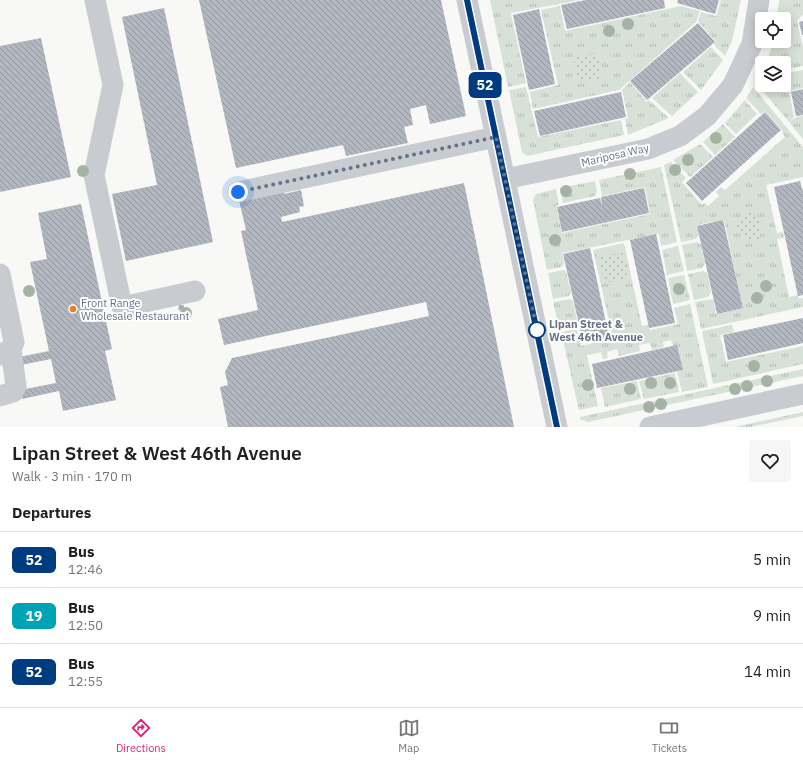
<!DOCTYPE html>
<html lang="en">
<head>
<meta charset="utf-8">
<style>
	:root { --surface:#fff; --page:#f6f6f6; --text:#202124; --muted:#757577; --line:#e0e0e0; --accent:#db2777 }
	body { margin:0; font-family:"IBM Plex Sans",sans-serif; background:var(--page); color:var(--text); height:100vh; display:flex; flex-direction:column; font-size:15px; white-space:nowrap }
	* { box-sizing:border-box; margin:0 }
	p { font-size:13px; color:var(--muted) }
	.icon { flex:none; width:22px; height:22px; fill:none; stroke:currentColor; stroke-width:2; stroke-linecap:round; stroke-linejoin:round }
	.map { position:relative; height:427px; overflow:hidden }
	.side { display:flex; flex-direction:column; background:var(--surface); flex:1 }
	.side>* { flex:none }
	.badge { padding:0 8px; border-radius:6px; font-size:14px; line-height:26px }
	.controls { position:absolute; left:755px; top:12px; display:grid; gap:8px }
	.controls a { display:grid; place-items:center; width:36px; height:36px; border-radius:4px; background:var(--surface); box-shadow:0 2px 10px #0003; font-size:20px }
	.you { position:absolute; width:20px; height:20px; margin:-10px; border:3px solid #fff; border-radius:50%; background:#1a73e8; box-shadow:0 0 0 6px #1a73e833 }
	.map>.badge { position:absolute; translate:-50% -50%; box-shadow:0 0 0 2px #fff }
	h2 { padding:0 12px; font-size:15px; line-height:36px }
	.round { display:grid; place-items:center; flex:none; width:42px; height:42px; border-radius:4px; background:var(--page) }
	.headline { display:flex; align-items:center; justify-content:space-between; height:68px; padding:0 12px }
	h1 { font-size:19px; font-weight:600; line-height:30px }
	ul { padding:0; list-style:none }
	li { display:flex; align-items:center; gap:12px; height:56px; padding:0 12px; border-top:1px solid var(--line) }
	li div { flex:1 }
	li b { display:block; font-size:15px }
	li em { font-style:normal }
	li .badge { min-width:44px; font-weight:700; text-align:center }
	.menu { display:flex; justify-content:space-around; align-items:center; height:56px; border-top:1px solid var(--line); background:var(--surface); font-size:11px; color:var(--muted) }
	.menu a { display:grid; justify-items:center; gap:2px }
	.menu .on { color:var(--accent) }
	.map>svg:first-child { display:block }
	.grass { fill:url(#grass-tufts) }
	.park { fill:url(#park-dots) }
	.building { fill:url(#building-back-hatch) }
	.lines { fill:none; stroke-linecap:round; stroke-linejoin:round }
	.minor { stroke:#c8cbcf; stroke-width:21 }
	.tree { fill:#a5b3a5 }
	.line-casing { stroke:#fff; stroke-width:9 }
	.line { stroke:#003b80; stroke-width:6 }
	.walk { stroke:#667289; stroke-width:4; stroke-dasharray:0 7.2 }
	.poi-dot { fill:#ed7f22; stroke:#fff; stroke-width:1.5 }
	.stop-dot { fill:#fff; stroke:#003b80; stroke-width:2 }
	.labels { text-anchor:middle; stroke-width:4; stroke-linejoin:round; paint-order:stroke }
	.street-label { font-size:11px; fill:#667289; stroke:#fff }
	.poi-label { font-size:11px; fill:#667289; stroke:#fff; text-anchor:start }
	.stop-label { font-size:11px; font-weight:bold; fill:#667289; stroke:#fff; text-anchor:start }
</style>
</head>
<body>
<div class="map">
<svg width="803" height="427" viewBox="0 0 803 427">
	<defs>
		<pattern id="grass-tufts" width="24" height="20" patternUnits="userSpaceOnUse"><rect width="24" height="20" fill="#d8e1d7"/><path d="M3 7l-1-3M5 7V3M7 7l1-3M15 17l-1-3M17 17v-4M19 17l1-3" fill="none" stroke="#b3bbb4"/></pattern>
		<pattern id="park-dots" width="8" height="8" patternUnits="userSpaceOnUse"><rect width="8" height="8" fill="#d8e1d7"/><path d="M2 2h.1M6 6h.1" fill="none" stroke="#b3bbb4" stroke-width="1.8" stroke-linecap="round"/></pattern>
		<pattern id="building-back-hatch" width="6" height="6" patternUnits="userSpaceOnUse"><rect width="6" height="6" fill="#b1b6bf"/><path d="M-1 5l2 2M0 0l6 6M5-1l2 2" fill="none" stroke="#9498a1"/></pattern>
	</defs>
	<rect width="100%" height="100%" fill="#f8f9f6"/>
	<path class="grass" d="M490,0H580L511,13L526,83L508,87Z
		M721,0H741L732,41L725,56L714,45L716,42L698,21L701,12L716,16Z
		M779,0H803V14L797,21L803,47V66L787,69L784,68V63L767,62L773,41H784V19H777Z
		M560,6L565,31L681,6L700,11L696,22L619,90L533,109L530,92L558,85L541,10Z
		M711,47L723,60L701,90L683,72Z
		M762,67V85H784V72L787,73L803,70V88L789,91L794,117L789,122L756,83Z
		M680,73L698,92L672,116L652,98Z
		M630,82L647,102L649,100L669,118L628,135L625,119L628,118L622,90Z
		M526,87L538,137L621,120L624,135L527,156L522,152L509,90Z
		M753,87L803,147V177L766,185L777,233L783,232L784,238L777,239L789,297L798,295L799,299L803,298V307L701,329L695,302L713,299L716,314L743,308L724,220L697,225L699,235L696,239L681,242L664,165L671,162L686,178L682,182L702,205L705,203L708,206L719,196L716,192L721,187L725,190L785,137L782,133L783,131L765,111L761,114L746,98Z
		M745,100L757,114L736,134L725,123Z
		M803,116V139L789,122L796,117Z
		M723,124L735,137L715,155L703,142Z
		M700,144L713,157L690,177L673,160Z
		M661,167L677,242L661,246L659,234L562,253L564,263L562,267L547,270L533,200L536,194L556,189L559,205L556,206L562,233L650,214L645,187L602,196L599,180Z
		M595,181L597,192L595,196L563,203L560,188Z
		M697,242L701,244L705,263L702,268L687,271L682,245Z
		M624,243L642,326L648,325L650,330L678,324L674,308L690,304L708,387L682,392L677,372L683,370L677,346H673L671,340L663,342L664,347L652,350L650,343L639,345L640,351L619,356L617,349L607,352L608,358L603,359L601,352L587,355L598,406L579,410L561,332L577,329L581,346L613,338L593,250Z
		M678,246L684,271L667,275L662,250Z
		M564,270L566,272L571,292L569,296L553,299L548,273Z
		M703,271L707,273L711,292L708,297L694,300L688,274Z
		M684,275L690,300L673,304L668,278Z
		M570,299L573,301L577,321L575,325L562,328L561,323H558L553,302Z
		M732,325L734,332L720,335L726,362L803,346V364L713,384L702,331Z
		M803,369V376L588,422L580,419V417Z
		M675,373L679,392L644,399L639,381Z
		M637,381L641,399L605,407L601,388Z
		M803,412V416L750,427H735Z"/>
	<path class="park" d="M597,53L602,78L579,83L573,58Z
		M753,211C762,222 763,226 759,239L752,241L738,232L737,225L745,213Z
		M623,252L629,278L604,283L599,257Z"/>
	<path class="building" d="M199,0H441L466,116L430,124L426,105L410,109L413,125L404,127L408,143L346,156L343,145L236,168Z
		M586,0H664L665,8L567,29L561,5Z
		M678,0H719L715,14L677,3Z
		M164,8L213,242L126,261L112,194L157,185L122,17Z
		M539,9L555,84L529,90L513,15Z
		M803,21V35H802L799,22Z
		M698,23L715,42L647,100L630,81Z
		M41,38L71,177L0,192V46Z
		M803,89V115L796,116L791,92Z
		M621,92L626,117L540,136L534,111Z
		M765,112L781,130L702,201L686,183Z
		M800,181L803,192V295L798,296L774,187Z
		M464,183L514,427H228L220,387L228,385L225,372L232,358L429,316L426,302L224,345L218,319L258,310L241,231L246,230L239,200L283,190L284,194L301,190L304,206L299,207L300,212L281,217L282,222Z
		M644,188L649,213L562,232L557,207L600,198L602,206L601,197Z
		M81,204L112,349L105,351L116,400L63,411L59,391L22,399L20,390L56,383L51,359L16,366L14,358L49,351L30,262L47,259L38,213Z
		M723,220L743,308L717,314L697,226Z
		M656,234L675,323L649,328L630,240Z
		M590,248L609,337L583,342L563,254Z
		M179,305H184V311L178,310Z
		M803,318V343L728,360L723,335Z
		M677,345L683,370L597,388L592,364Z"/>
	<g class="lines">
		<path class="minor" d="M95,0L113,85L94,175L122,307L195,291
			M467,0L557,427
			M505,179L648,149L680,136L707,116L733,85L752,44L759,0
			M238,192L496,137
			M0,274L14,342L11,349L0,355
			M0,396L13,392L16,386L11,349
			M650,427L803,394"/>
	</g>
	<g class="tree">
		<circle cx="628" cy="24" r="6"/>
		<circle cx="609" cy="31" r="6"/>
		<circle cx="716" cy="138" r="6"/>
		<circle cx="688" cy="160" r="6"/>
		<circle cx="675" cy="170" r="6"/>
		<circle cx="83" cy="171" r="6"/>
		<circle cx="630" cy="174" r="6"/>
		<circle cx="566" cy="191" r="6"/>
		<circle cx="555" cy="240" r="6"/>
		<circle cx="766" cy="286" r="6"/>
		<circle cx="679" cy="289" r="6"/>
		<circle cx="29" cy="291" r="6"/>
		<circle cx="757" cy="298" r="6"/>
		<circle cx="186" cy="313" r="6"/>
		<circle cx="754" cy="366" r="6"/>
		<circle cx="767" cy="381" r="6"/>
		<circle cx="651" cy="383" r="6"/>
		<circle cx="670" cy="383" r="6"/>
		<circle cx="588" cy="385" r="6"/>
		<circle cx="747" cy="386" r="6"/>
		<circle cx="630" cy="389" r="6"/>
		<circle cx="735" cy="389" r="6"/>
		<circle cx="661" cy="404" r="6"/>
		<circle cx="649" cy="407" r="6"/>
	</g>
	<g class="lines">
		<defs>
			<path id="line" d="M467,0L557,427"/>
		</defs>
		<use href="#line" class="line-casing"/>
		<use href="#line" class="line"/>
		<path class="walk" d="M238,192L496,137L537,330"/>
	</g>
	<circle class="poi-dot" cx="73" cy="309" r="4"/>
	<circle class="stop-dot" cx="537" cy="330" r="8"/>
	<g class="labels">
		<g class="street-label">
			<text transform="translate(615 155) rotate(-13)" y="4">Mariposa Way</text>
		</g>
		<g class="poi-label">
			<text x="81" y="307">Front Range<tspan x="81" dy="13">Wholesale Restaurant</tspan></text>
		</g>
		<g class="stop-label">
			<text x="549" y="328">Lipan Street &amp;<tspan x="549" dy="13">West 46th Avenue</tspan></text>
		</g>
	</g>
</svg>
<div class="controls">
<a><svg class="icon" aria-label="locate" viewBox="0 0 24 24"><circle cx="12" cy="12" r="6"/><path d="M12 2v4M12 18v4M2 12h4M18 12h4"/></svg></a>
<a><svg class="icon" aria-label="layers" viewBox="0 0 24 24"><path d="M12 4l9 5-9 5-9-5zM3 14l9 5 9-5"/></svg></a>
</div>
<div class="you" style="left:238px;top:192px"></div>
<b class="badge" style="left:485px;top:85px;background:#003b80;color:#fff">52</b>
</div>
<section class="side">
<div class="headline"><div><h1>Lipan Street &amp; West 46th Avenue</h1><p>Walk · 3 min · 170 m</p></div><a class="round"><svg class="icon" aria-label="heart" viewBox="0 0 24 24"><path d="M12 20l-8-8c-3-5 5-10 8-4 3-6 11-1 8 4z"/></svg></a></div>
<h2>Departures</h2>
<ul>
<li><span class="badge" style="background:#003b80;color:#fff">52</span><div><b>Bus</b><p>12:46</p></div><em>5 min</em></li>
<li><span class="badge" style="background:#00a3b4;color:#fff">19</span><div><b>Bus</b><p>12:50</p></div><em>9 min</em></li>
<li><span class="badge" style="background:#003b80;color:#fff">52</span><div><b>Bus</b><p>12:55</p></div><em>14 min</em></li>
</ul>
</section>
<nav class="menu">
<a class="on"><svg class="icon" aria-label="directions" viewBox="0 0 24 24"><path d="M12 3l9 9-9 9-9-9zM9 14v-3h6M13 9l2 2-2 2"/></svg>Directions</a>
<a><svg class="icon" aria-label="map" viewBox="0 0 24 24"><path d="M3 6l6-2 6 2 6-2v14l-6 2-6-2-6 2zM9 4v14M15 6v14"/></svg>Map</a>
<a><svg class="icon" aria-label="tickets" viewBox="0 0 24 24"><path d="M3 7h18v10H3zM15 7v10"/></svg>Tickets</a>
</nav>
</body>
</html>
